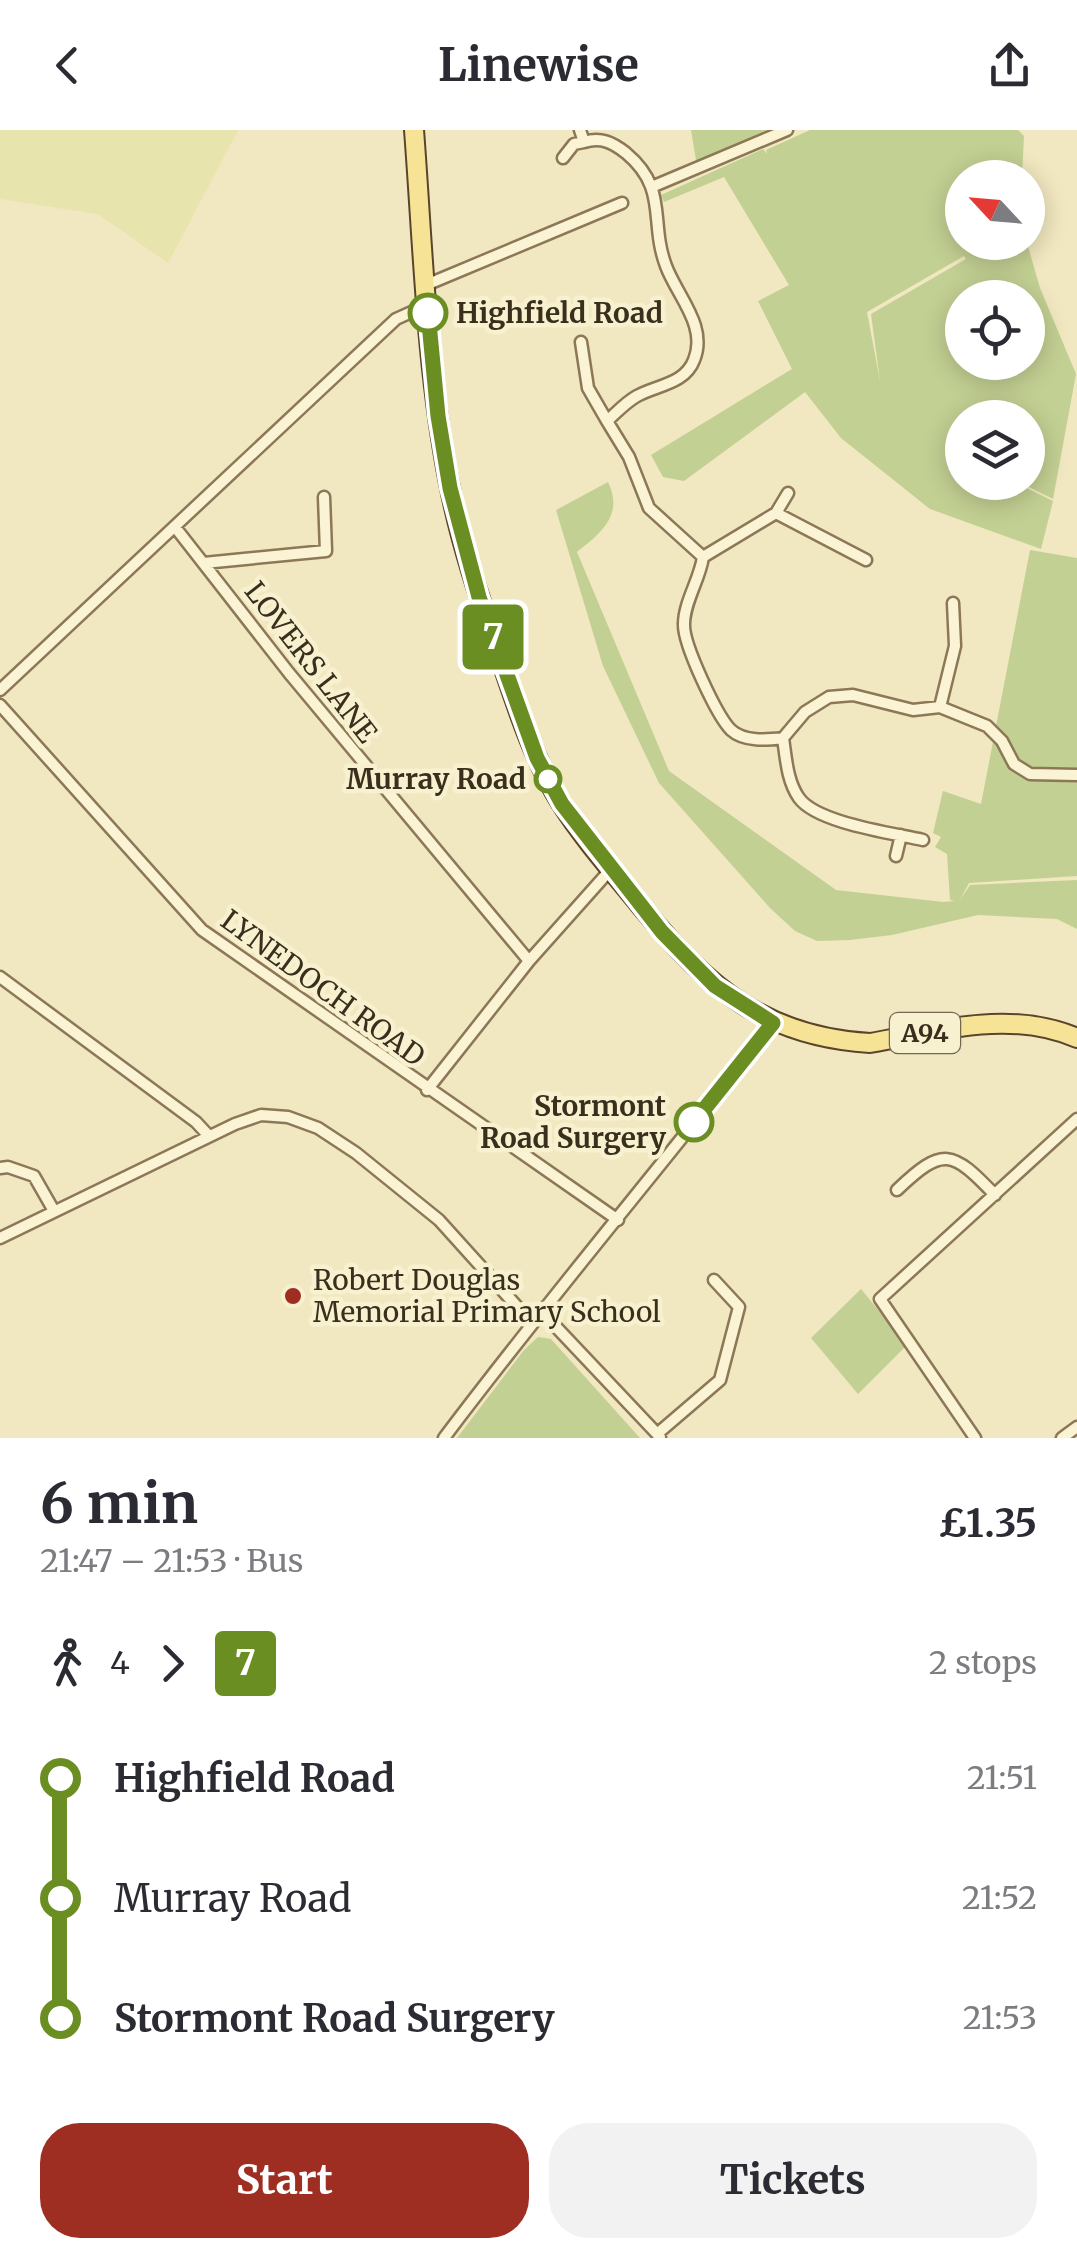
<!DOCTYPE html>
<html lang="en">
<head>
<meta charset="utf-8">
<style>
	:root { --surface:#fff; --page:#f2f2f3; --text:#2b2b33; --muted:#7c7c81; --accent:#9f2e22 }
	body { margin:0; font-family:Merriweather,serif; background:var(--page); color:var(--text); height:100vh; display:flex; flex-direction:column; font-size:38px; white-space:nowrap }
	* { box-sizing:border-box; margin:0 }
	p { font-size:32px; color:var(--muted) }
	.icon { flex:none; width:55px; height:55px; fill:none; stroke:currentColor; stroke-width:2; stroke-linecap:round; stroke-linejoin:round }
	.map { position:relative; height:1308px; overflow:hidden }
	.drawer { display:flex; flex-direction:column; background:var(--surface); flex:1 }
	.drawer>* { flex:none }
	.badge { padding:0 20px; border-radius:8px; font-size:35px; line-height:65px }
	.needle { width:65px; rotate:296deg }
	.tools { position:absolute; left:945px; top:30px; display:grid; gap:20px }
	.tools a { display:grid; place-items:center; width:100px; height:100px; border-radius:50%; background:var(--surface); box-shadow:0 5px 25px #0003; font-size:50px }
	.map>.badge { position:absolute; translate:-50% -50%; box-shadow:0 0 0 5px #fff }
	.legs { display:flex; align-items:center; gap:15px; height:110px; padding:0 40px; font-size:32px }
	.legs p { margin-inline-start:auto }
	.head { display:flex; align-items:center; justify-content:space-between; height:170px; padding:0 40px }
	h1 { font-size:55px; font-weight:700; line-height:75px }
	.button { display:flex; gap:20px; margin-top:auto; padding:20px 40px }
	.button a { flex:1; height:115px; border-radius:40px; background:var(--accent); color:#fff; font-size:40px; font-weight:700; line-height:115px; text-align:center }
	.button a+a { background:var(--page); color:var(--text) }
	ul { padding:0 40px; list-style:none }
	li { display:flex; align-items:center; gap:35px; height:120px; font-size:38px }
	li i { display:grid; place-items:center; width:15px; height:100%; margin:0 12px; background:currentColor }
	li i::after { content:''; width:25px; height:25px; margin:-12px; border:8px solid; border-radius:50%; background:var(--surface) }
	li p { margin-inline-start:auto }
	li:first-child i { background:linear-gradient(#0000 50%,currentColor 0) }
	li:last-child i { background:linear-gradient(currentColor 50%,#0000 0) }
	header { display:flex; justify-content:space-between; align-items:center; height:130px; padding:0 40px; background:var(--surface); font-size:45px; font-weight:700 }
	.map>svg:first-child { display:block }
	.farmland { fill:#e7e4ad }
	.green { fill:#c3d093; fill-rule:evenodd }
	.lines { fill:none; stroke-linecap:round; stroke-linejoin:round }
	.minor-casing { stroke:#8c7857; stroke-width:15 }
	.primary-casing { stroke:#59452b; stroke-width:22 }
	.minor { stroke:#fbf4d4; stroke-width:10 }
	.primary { stroke:#f7e395; stroke-width:18 }
	.line-1-casing { stroke:#fff; stroke-width:22 }
	.line-1 { stroke:#6b8e23; stroke-width:15 }
	.stop-1-dot { fill:#fff; stroke:#6b8e23; stroke-width:5 }
	.poi-dot { fill:#9f2e22; stroke:#f8f1d0; stroke-width:4 }
	.labels { text-anchor:middle; stroke-width:9; stroke-linejoin:round; paint-order:stroke }
	.shield { fill:#f8f1d0; stroke:#736852; stroke-width:2.5 }
	.shield-label { font-size:25px; font-weight:bold; fill:#3a2e1c }
	.stop-label { font-size:28px; font-weight:bold; fill:#3a2e1c; stroke:#f8f1d0; text-anchor:end }
	.street-label { font-size:28px; fill:#3a2e1c; stroke:#f8f1d0 }
	.poi-label { font-size:28px; fill:#3a2e1c; stroke:#f8f1d0; text-anchor:start }
</style>
</head>
<body>
<header><svg class="icon" aria-label="back" viewBox="0 0 24 24"><path d="M15 5l-7 7 7 7"/></svg>Linewise<svg class="icon" aria-label="share" viewBox="0 0 24 24"><path d="M12 15V3M7 8l5-5 5 5M5 13v7h14v-7"/></svg></header>
<div class="map">
<svg width="1077" height="1308" viewBox="0 0 1077 1308">
	<rect width="100%" height="100%" fill="#f1e7c0"/>
	<path class="farmland" d="M0,0H238L168,133L98,84L0,69Z"/>
	<path class="green" d="M691,0H779L697,36Z
		M810,0H1018L1024,6L1022,47L962,48V112L1027,113L1040,158L1076,244L1053,369L1021,353L1028,352V288H962V323L948,317L962,325V352L1016,353L1053,371L1041,419L930,379L841,308L805,262L684,351L663,347L651,325L792,239L758,171L789,155L724,47L664,72L661,65L763,19L767,24L766,20ZM964,126L966,129L871,184L880,251L867,182ZM962,168H1028V232H962Z
		M608,352C624,385 601,403 577,422L669,641L836,760L943,772L955,771L950,770L947,724L935,717L941,707L933,703L943,661L981,674L1030,420L1077,428V746L969,753L960,770L970,755L1077,750V799L1057,789L978,785L892,805L850,810L817,811L795,801L770,778L659,653L603,536L556,380Z
		M861,1159L907,1215L858,1264L811,1208Z
		M538,1207L551,1209L640,1308H457L524,1220Z"/>
	<g class="lines">
		<defs>
			<path id="minor" d="M580,0L584,12C601,7 612,12 626,23C669,59 649,91 666,136C677,166 708,196 694,230C685,254 657,255 637,266C626,272 616,283 607,291L629,327L649,378L703,427C700,449 684,472 684,494C683,514 717,586 731,600C744,612 767,610 783,608L805,582L829,567L853,565L913,580L940,577L987,596L1002,611L1014,634L1030,644L1077,645
				M563,28L574,14L584,12
				M654,56L787,0
				M426,155L622,73
				M581,212L588,258L607,291
				M776,383L788,363
				M175,397L289,543L529,831
				M703,427L776,383L866,430
				M204,433L326,421L324,367
				M0,560L396,189L427,175
				M0,575L202,800L618,1090
				M940,577L955,516L953,473
				M783,608C786,628 787,651 799,668C817,693 892,703 923,710
				M896,726L901,705
				M0,847L196,992L209,1006
				M427,960L529,831L611,739
				M0,1038L8,1037L34,1046L54,1081
				M897,1060C943,1016 952,1020 995,1065
				M0,1108L235,994L261,985L288,987L318,998L356,1023L439,1090L531,1192
				M541,1181L660,1307
				M657,1304L720,1250L739,1177L714,1150
				M444,1308C550,1167 665,1032 773,893
				M975,1308L880,1169L1077,989
				M1062,1308L1077,1297"/>
			<path id="primary" d="M414,0C423,117 426,237 449,353C460,412 480,470 500,527C517,577 533,628 561,673C585,711 616,745 644,780C709,858 765,907 870,913C939,901 1010,879 1077,908"/>
		</defs>
		<use href="#minor" class="minor-casing"/>
		<use href="#primary" class="primary-casing"/>
		<use href="#minor" class="minor"/>
		<use href="#primary" class="primary"/>
	</g>
	<g class="lines">
		<defs>
			<path id="line-1" d="M428,183L438,286L450,358L479,467L537,628L562,674L662,802L715,856L773,893L694,992"/>
		</defs>
		<use href="#line-1" class="line-1-casing"/>
		<use href="#line-1" class="line-1"/>
	</g>
	<g class="stop-1-dot">
		<circle cx="428" cy="183" r="18"/>
		<circle cx="548" cy="649" r="12"/>
		<circle cx="694" cy="992" r="18"/>
	</g>
	<circle class="poi-dot" cx="293" cy="1166" r="10"/>
	<g class="labels">
		<rect class="shield" x="890" y="883" width="70" height="40" rx="8"/>
		<g class="shield-label">
			<text x="925" y="912">A94</text>
		</g>
		<g class="stop-label">
			<text x="456" y="193" text-anchor="start">Highfield Road</text>
			<text x="526" y="659">Murray Road</text>
			<text x="666" y="986">Stormont<tspan x="666" dy="32">Road Surgery</tspan></text>
		</g>
		<g class="street-label">
			<text transform="translate(311 532) rotate(52)" y="10">LOVERS LANE</text>
			<text transform="translate(323 858) rotate(36)" y="10">LYNEDOCH ROAD</text>
		</g>
		<g class="poi-label">
			<text x="313" y="1160">Robert Douglas<tspan x="313" dy="32">Memorial Primary School</tspan></text>
		</g>
	</g>
</svg>
<div class="tools">
<a><svg class="needle" viewBox="-14 -14 28 28"><path d="M0-13l5 13h-10z" fill="#e53935"/><path d="M0 13l5-13h-10z" fill="#7c7c81"/></svg></a>
<a><svg class="icon" aria-label="locate" viewBox="0 0 24 24"><circle cx="12" cy="12" r="6"/><path d="M12 2v4M12 18v4M2 12h4M18 12h4"/></svg></a>
<a><svg class="icon" aria-label="layers" viewBox="0 0 24 24"><path d="M12 4l9 5-9 5-9-5zM3 14l9 5 9-5"/></svg></a>
</div>
<b class="badge" style="left:493px;top:507px;background:#6b8e23;color:#fff">7</b>
</div>
<section class="drawer">
<div class="head"><div><h1>6 min</h1><p>21:47 – 21:53 · Bus</p></div><b>£1.35</b></div>
<div class="legs"><svg class="icon" aria-label="walk" viewBox="0 0 24 24"><circle cx="13" cy="4" r="2"/><path d="M13 8l-2 6 4 7M11 14l-3 7M7 12l3-4h3l4 4"/></svg>4<svg class="icon" aria-label="forward" viewBox="0 0 24 24"><path d="M9 5l7 7-7 7"/></svg><b class="badge" style="background:#6b8e23;color:#fff">7</b><p>2 stops</p></div>
<ul>
<li><i style="color:#6b8e23"></i><b>Highfield Road</b><p>21:51</p></li>
<li><i style="color:#6b8e23"></i><span>Murray Road</span><p>21:52</p></li>
<li><i style="color:#6b8e23"></i><b>Stormont Road Surgery</b><p>21:53</p></li>
</ul>
<div class="button"><a>Start</a><a>Tickets</a></div>
</section>
</body>
</html>
